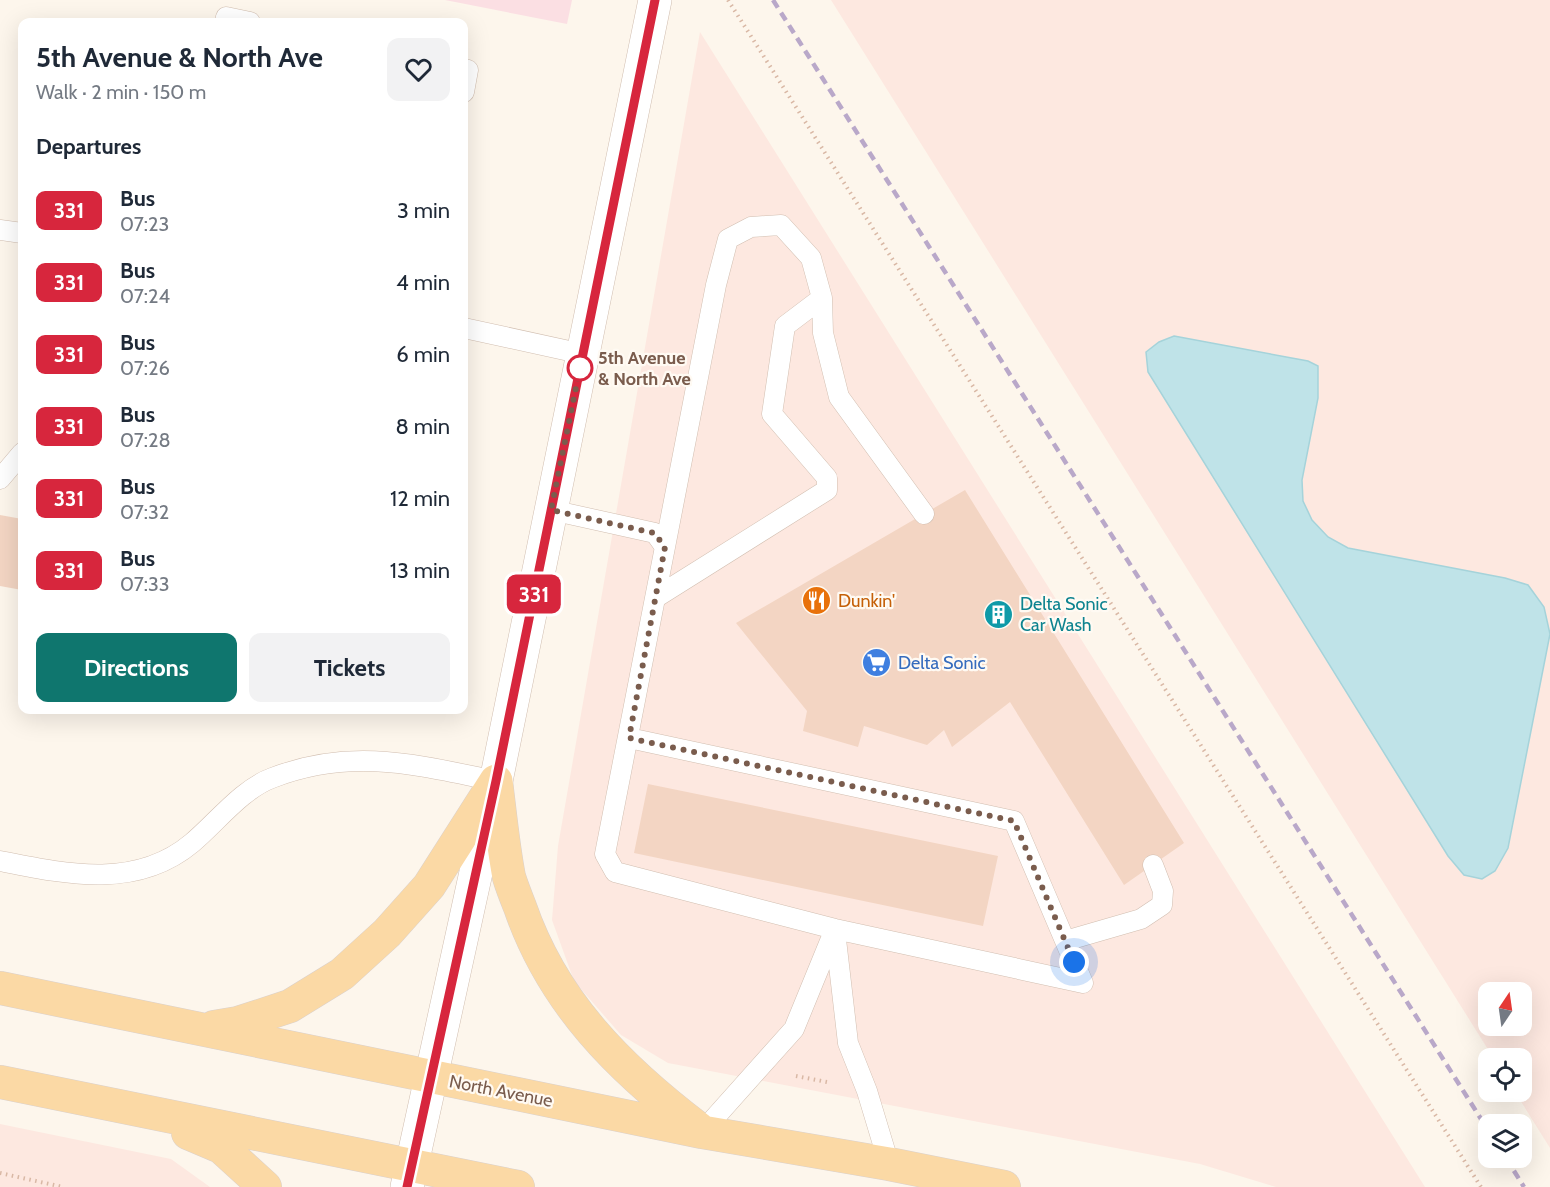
<!DOCTYPE html>
<html lang="en">
<head>
<meta charset="utf-8">
<style>
	:root { --surface:#fff; --page:#f2f2f3; --text:#1f2937; --muted:#747a83; --accent:#0f766e }
	body { margin:0; font-family:Cabin,sans-serif; background:var(--page); color:var(--text); height:100vh; display:flex; flex-direction:column; font-size:22px; white-space:nowrap }
	* { box-sizing:border-box; margin:0 }
	p { font-size:20px; color:var(--muted) }
	.icon { flex:none; width:33px; height:33px; fill:none; stroke:currentColor; stroke-width:2; stroke-linecap:round; stroke-linejoin:round }
	.map { position:relative; flex:1; overflow:hidden }
	.details { position:absolute; left:18px; top:18px; width:450px; height:696px; display:flex; flex-direction:column; background:var(--surface); border-radius:12px; box-shadow:0 6px 24px #0002 }
	.details>* { flex:none }
	.badge { padding:0 12px; border-radius:9px; font-size:21px; line-height:39px }
	.needle { width:39px; rotate:13deg }
	.tools { position:absolute; left:1478px; top:982px; display:grid; gap:12px }
	.tools a { display:grid; place-items:center; width:54px; height:54px; border-radius:12px; background:var(--surface); box-shadow:0 6px 24px #0002; font-size:30px }
	.you { position:absolute; width:30px; height:30px; margin:-15px; border:4px solid #fff; border-radius:50%; background:#1a73e8; box-shadow:0 0 0 9px #1a73e833 }
	.map>.badge { position:absolute; translate:-50% -50%; box-shadow:0 0 0 3px #fff }
	h2 { padding:0 18px; font-size:22px; line-height:54px }
	.round { display:grid; place-items:center; flex:none; width:63px; height:63px; border-radius:12px; background:var(--page) }
	.overview { display:flex; align-items:center; justify-content:space-between; height:102px; padding:0 18px }
	h1 { font-size:28px; font-weight:700; line-height:45px }
	.action { display:flex; gap:12px; margin-top:auto; padding:12px 18px }
	.action a { flex:1; height:69px; border-radius:12px; background:var(--accent); color:#fff; font-size:24px; font-weight:700; line-height:69px; text-align:center }
	.action a+a { background:var(--page); color:var(--text) }
	ul { padding:0; list-style:none }
	li { display:flex; align-items:center; gap:18px; height:72px; padding:0 18px }
	li div { flex:1 }
	li b { display:block; font-size:22px }
	li em { font-style:normal }
	li .badge { min-width:66px; font-weight:700; text-align:center }
	.map>svg:first-child { display:block }
	.commercial { fill:#fde8e0; fill-rule:evenodd }
	.medical { fill:#fbdfe3 }
	.water { fill:#bfe3e8; stroke:#a5d3da; stroke-width:1.5 }
	.building { fill:#f3d5c3 }
	.lines { fill:none; stroke-linecap:round; stroke-linejoin:round }
	.service-casing { stroke:#d1beb0; stroke-width:21 }
	.tertiary-casing { stroke:#d1beb0; stroke-width:34 }
	.primary-casing { stroke:#dad1cd; stroke-width:34 }
	.path { stroke:#d9b8a5; stroke-width:4; stroke-dasharray:1.5 4.5; stroke-linecap:butt }
	.service { stroke:#fff; stroke-width:20 }
	.tertiary { stroke:#fff; stroke-width:33 }
	.primary { stroke:#fbd9a5; stroke-width:33 }
	.rail { stroke:#b9a8c9; stroke-width:4.5; stroke-dasharray:9 6; stroke-linecap:butt }
	.line-casing { stroke:#fff; stroke-width:14 }
	.line { stroke:#d7263d; stroke-width:9 }
	.walk { stroke:#7a5c4d; stroke-width:6; stroke-dasharray:0 10.8 }
	.stop-dot { fill:#fff; stroke:#d7263d; stroke-width:3 }
	.labels { text-anchor:middle; stroke-width:4.5; stroke-linejoin:round; paint-order:stroke }
	.stop-label { font-size:18px; font-weight:bold; fill:#7a5c4d; stroke:#fffaf3; text-anchor:start }
	.food-label { font-size:18px; fill:#c56008; stroke:#fffaf3; text-anchor:start }
	.culture-label { font-size:18px; fill:#0d838f; stroke:#fffaf3; text-anchor:start }
	.shop-label { font-size:18px; fill:#366cbe; stroke:#fffaf3; text-anchor:start }
	.street-label { font-size:18px; fill:#7a5c4d; stroke:#fffaf3 }
</style>
</head>
<body>
<div class="map">
<svg width="1550" height="1187" viewBox="0 0 1550 1187">
	<rect width="100%" height="100%" fill="#fdf6ec"/>
	<path class="commercial" d="M831,0H1550V1148L1515,1092H1521V1059H1494ZM1488,993H1521V1026H1488Z
		M700,32L1425,1187H1276L1200,1164L668,1063L621,1035L574,981L552,920L558,846Z
		M0,1124L171,1159L210,1187H0Z"/>
	<path class="medical" d="M445,0H572L567,24Z"/>
	<path class="water" d="M1174,336L1308,361L1318,366V398L1302,480L1303,501L1312,520L1328,537L1348,548L1505,578L1528,585L1544,607L1550,634L1508,848L1495,871L1482,879L1464,875L1448,856L1148,372L1146,352L1159,342Z"/>
	<path class="building" d="M965,490L1184,843L1124,885L1010,702L952,747L944,730L927,745L864,726L858,747L803,731L807,711L736,623Z
		M0,515L22,519V590L0,586Z
		M648,784L998,856L983,926L634,853Z"/>
	<g class="lines">
		<defs>
			<path id="service" d="M225,22L226,17L250,22
				M464,69L468,70L464,92
				M0,230L22,233
				M464,328L583,354
				M0,479L22,453
				M551,510L655,533L665,547L605,854L615,872L835,929L1083,983L1014,821L629,738
				M665,547L716,285L728,239L751,227L781,225L811,258L822,298L823,333L839,397L924,514
				M655,598L827,490V478L772,414L785,326L822,298
				M0,861C65,874 136,890 192,843C216,823 242,789 272,778C352,747 417,765 496,781
				M835,931L848,1043L867,1091L889,1164
				M1065,941L1141,919L1162,905L1163,891L1153,865
				M702,1132L794,1029L835,929"/>
			<path id="tertiary" d="M407,1187L496,781L655,0"/>
			<path id="primary" d="M496,781C500,813 503,846 509,877C512,887 516,897 520,907C553,1003 620,1069 699,1129
				M0,988L702,1132L889,1164L1004,1187
				M214,1027L238,1023L290,1006L342,974L387,933L429,886L496,781
				M0,1082L518,1187
				M188,1133L221,1147L265,1187"/>
		</defs>
		<use href="#service" class="service-casing"/>
		<use href="#tertiary" class="tertiary-casing"/>
		<use href="#primary" class="primary-casing"/>
		<path class="path" d="M728,0L1481,1187
			M796,1076L827,1082
			M0,1173L63,1187"/>
		<use href="#service" class="service"/>
		<use href="#tertiary" class="tertiary"/>
		<use href="#primary" class="primary"/>
		<path class="rail" d="M773,0L1488,1130
			M1506,1158L1524,1187"/>
	</g>
	<g class="lines">
		<defs>
			<path id="line" d="M407,1187L496,781L655,0"/>
		</defs>
		<use href="#line" class="line-casing"/>
		<use href="#line" class="line"/>
		<path class="walk" d="M580,368L551,510L654,533L665,547L629,738L1014,821L1074,962"/>
	</g>
	<defs>
		<symbol id="restaurant-disc" viewBox="-11 -11 22 22"><circle r="9.5" fill="#e8710a" stroke="#fffaf3"/><path d="M-5-6h1v4h1v-4h1v4h1v-4h1v5L-1.5 .5V6h-2V.5L-5-1ZM5-6V6H3V1.5H1.5Q1.5-4 5-6Z" fill="#fff"/></symbol>
		<symbol id="building-disc" viewBox="-11 -11 22 22"><circle r="9.5" fill="#0f9aa8" stroke="#fffaf3"/><path d="M-4-6H4V6H1V3H-1V6H-4ZM-2.5-4.3h1.7v1.8h-1.7ZM.8-4.3h1.7v1.8H.8ZM-2.5-1h1.7V.8h-1.7ZM.8-1h1.7V.8H.8Z" fill="#fff"/></symbol>
		<symbol id="supermarket-disc" viewBox="-11 -11 22 22"><circle r="9.5" fill="#3f7fe0" stroke="#fffaf3"/><path d="M-6-5.5h2.5l.6 2H6L4.5 2H-2.5L-4.4-4H-6ZM-1.5 3.2a1.3 1.3 0 1 0 .1 0ZM3 3.2a1.3 1.3 0 1 0 .1 0Z" fill="#fff"/></symbol>
	</defs>
	<g fill-rule="evenodd">
		<use href="#restaurant-disc" x="800" y="584" width="33" height="33"/>
		<use href="#building-disc" x="982" y="598" width="33" height="33"/>
		<use href="#supermarket-disc" x="860" y="646" width="33" height="33"/>
	</g>
	<circle class="stop-dot" cx="580" cy="368" r="12"/>
	<g class="labels">
		<g class="stop-label">
			<text x="598" y="364">5th Avenue<tspan x="598" dy="21">&amp; North Ave</tspan></text>
		</g>
		<g class="food-label">
			<text x="838" y="607">Dunkin'</text>
		</g>
		<g class="culture-label">
			<text x="1020" y="610">Delta Sonic<tspan x="1020" dy="21">Car Wash</tspan></text>
		</g>
		<g class="shop-label">
			<text x="898" y="669">Delta Sonic</text>
		</g>
		<g class="street-label">
			<text transform="translate(501 1091) rotate(11)" y="6">North Avenue</text>
		</g>
	</g>
</svg>
<div class="tools">
<a><svg class="needle" viewBox="-14 -14 28 28"><path d="M0-13l5 13h-10z" fill="#e53935"/><path d="M0 13l5-13h-10z" fill="#747a83"/></svg></a>
<a><svg class="icon" aria-label="locate" viewBox="0 0 24 24"><circle cx="12" cy="12" r="6"/><path d="M12 2v4M12 18v4M2 12h4M18 12h4"/></svg></a>
<a><svg class="icon" aria-label="layers" viewBox="0 0 24 24"><path d="M12 4l9 5-9 5-9-5zM3 14l9 5 9-5"/></svg></a>
</div>
<div class="you" style="left:1074px;top:962px"></div>
<b class="badge" style="left:534px;top:594px;background:#d7263d;color:#fff">331</b>
<section class="details">
<div class="overview"><div><h1>5th Avenue &amp; North Ave</h1><p>Walk · 2 min · 150 m</p></div><a class="round"><svg class="icon" aria-label="heart" viewBox="0 0 24 24"><path d="M12 20l-8-8c-3-5 5-10 8-4 3-6 11-1 8 4z"/></svg></a></div>
<h2>Departures</h2>
<ul>
<li><span class="badge" style="background:#d7263d;color:#fff">331</span><div><b>Bus</b><p>07:23</p></div><em>3 min</em></li>
<li><span class="badge" style="background:#d7263d;color:#fff">331</span><div><b>Bus</b><p>07:24</p></div><em>4 min</em></li>
<li><span class="badge" style="background:#d7263d;color:#fff">331</span><div><b>Bus</b><p>07:26</p></div><em>6 min</em></li>
<li><span class="badge" style="background:#d7263d;color:#fff">331</span><div><b>Bus</b><p>07:28</p></div><em>8 min</em></li>
<li><span class="badge" style="background:#d7263d;color:#fff">331</span><div><b>Bus</b><p>07:32</p></div><em>12 min</em></li>
<li><span class="badge" style="background:#d7263d;color:#fff">331</span><div><b>Bus</b><p>07:33</p></div><em>13 min</em></li>
</ul>
<div class="action"><a>Directions</a><a>Tickets</a></div>
</section>
</div>
</body>
</html>
